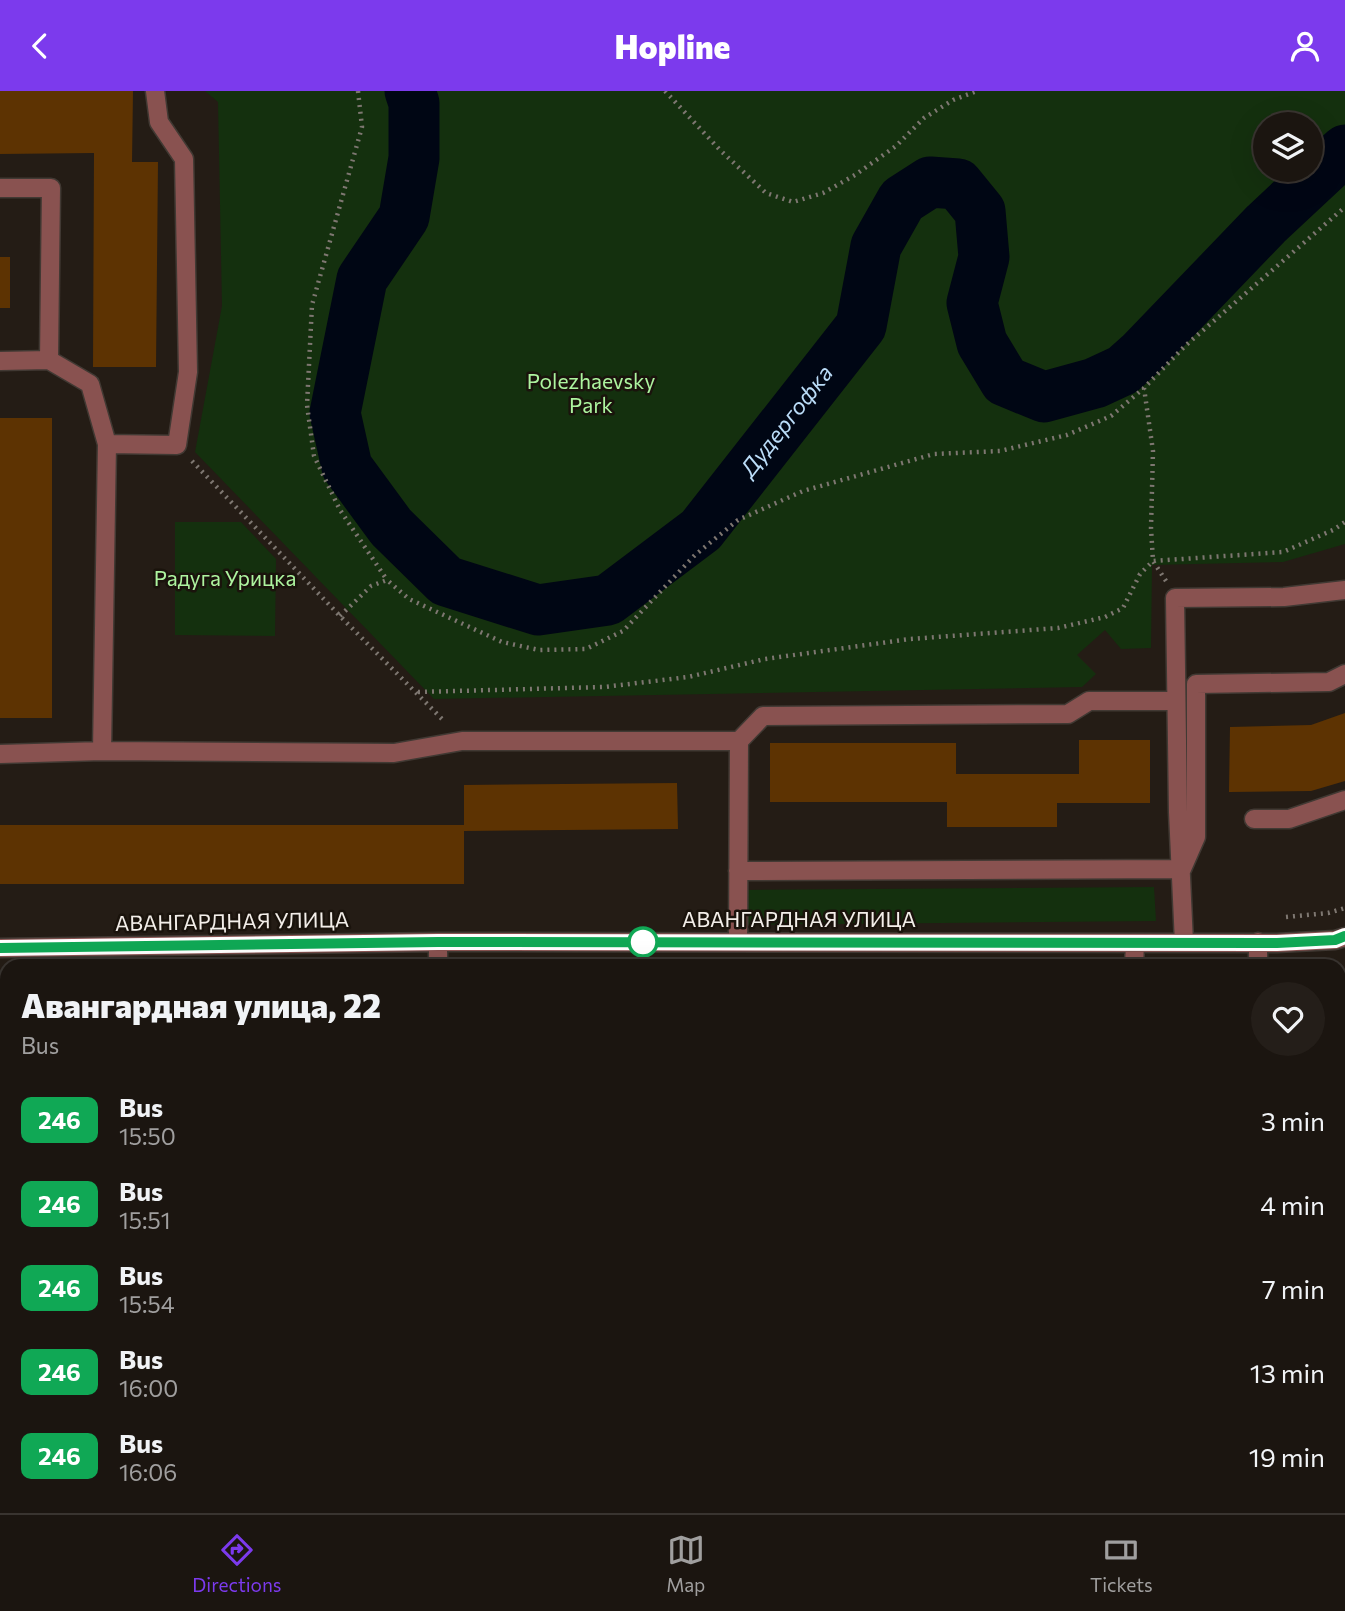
<!DOCTYPE html>
<html lang="en">
<head>
<meta charset="utf-8">
<style>
	:root { --surface:#1b1510; --page:#241e19; --text:#f1f3f6; --muted:#a09f9f; --line:#393430; --accent:#7c3aed }
	body { margin:0; font-family:Commissioner,sans-serif; background:var(--page); color:var(--text); height:100vh; display:flex; flex-direction:column; font-size:26px; white-space:nowrap }
	* { box-sizing:border-box; margin:0 }
	p { font-size:23px; color:var(--muted) }
	.icon { flex:none; width:38px; height:38px; fill:none; stroke:currentColor; stroke-width:2; stroke-linecap:round; stroke-linejoin:round }
	.map { position:relative; flex:1; overflow:hidden }
	.panel { position:absolute; left:0px; top:868px; width:1346px; height:555px; display:flex; flex-direction:column; background:var(--surface); border-radius:21px 21px 0 0; box-shadow:0 7px 28px #0002,0 0 0 2px var(--line) }
	.panel>* { flex:none }
	.badge { padding:0 14px; border-radius:10px; font-size:24px; line-height:46px }
	.fabs { position:absolute; left:1253px; top:21px; display:grid; gap:14px }
	.fabs a { display:grid; place-items:center; width:70px; height:70px; border-radius:50%; background:var(--surface); box-shadow:0 7px 28px #0002,0 0 0 2px var(--line); font-size:35px }
	.map>.badge { position:absolute; translate:-50% -50%; box-shadow:0 0 0 4px #fff }
	.round { display:grid; place-items:center; flex:none; width:74px; height:74px; border-radius:37px; background:var(--page) }
	.overview { display:flex; align-items:center; justify-content:space-between; height:119px; padding:0 21px }
	h1 { font-size:33px; font-weight:800; line-height:52px }
	ul { padding:0; list-style:none }
	li { display:flex; align-items:center; gap:21px; height:84px; padding:0 21px }
	li div { flex:1 }
	li b { display:block; font-size:26px }
	li em { font-style:normal }
	li .badge { min-width:77px; font-weight:700; text-align:center }
	header { display:flex; justify-content:space-between; align-items:center; height:91px; padding:0 21px; background:var(--accent); color:#fff; font-size:32px; font-weight:800 }
	.tab-bar { display:flex; justify-content:space-around; align-items:center; height:98px; border-top:2px solid var(--line); background:var(--surface); font-size:19px; color:var(--muted) }
	.tab-bar a { display:grid; justify-items:center; gap:4px }
	.tab-bar .selected { color:var(--accent) }
	.map>svg:first-child { display:block }
	.education { fill:#2f2215 }
	.green { fill:#14300e; fill-rule:evenodd }
	.water { fill:#000614 }
	.lines { fill:none; stroke-linecap:round; stroke-linejoin:round }
	.river { stroke:#000614; stroke-width:51 }
	.building { fill:#5d3302 }
	.minor-casing { stroke:#413933; stroke-width:21 }
	.path { stroke:#7e7771; stroke-width:4.5; stroke-dasharray:2 5; stroke-linecap:butt }
	.minor { stroke:#895250; stroke-width:18 }
	.line-casing { stroke:#fff; stroke-width:16 }
	.line { stroke:#10a855; stroke-width:10 }
	.stop-dot { fill:#fff; stroke:#10a855; stroke-width:3.5 }
	.labels { text-anchor:middle; stroke-width:5; stroke-linejoin:round; paint-order:stroke }
	.park-label { font-size:21px; fill:#adf49f; stroke:#1a130c }
	.street-label { font-size:21px; fill:#f3eee9; stroke:#1a130c }
	.water-label { font-size:23px; font-style:italic; fill:#badcf8; stroke:#1a130c }
</style>
</head>
<body>
<header><svg class="icon" aria-label="back" viewBox="0 0 24 24"><path d="M15 5l-7 7 7 7"/></svg>Hopline<svg class="icon" aria-label="person" viewBox="0 0 24 24"><circle cx="12" cy="8" r="4"/><path d="M4 21q1-7 8-7t8 7"/></svg></header>
<div class="map">
<svg width="1345" height="1422" viewBox="0 0 1345 1422">
	<rect width="100%" height="100%" fill="#241c15"/>
	<path class="education" d="M1339,921H1345V1239H1339Z"/>
	<path class="green" d="M205,0H1345V453L1283,471L1152,474L1151,557L1121,558L1105,539L1077,564L1096,583L1082,596L434,608L195,361L222,215L218,11ZM1265,33H1311V79H1265Z
		M175,431H241L276,468L275,545L175,544Z
		M1154,796L1156,830L744,834V799Z
		M0,923H7V1047H0Z"/>
	<path class="water" d="M401,0H421C429,43 421,87 413,129L392,122L406,36Z"/>
	<g class="lines">
		<path class="river" id="s1" d="M410,0L414,12V67L404,126L362,188L335,322L347,376L391,436L446,490L538,519L608,509L701,439L861,235L876,155L902,109L930,91L958,93L980,120L984,166L972,212L982,252L1005,290L1044,306L1095,292L1123,279L1142,262L1266,133L1345,59"/>
	</g>
	<path class="building" d="M0,0H133L132,71H158L156,276H93L94,62L0,63Z
		M0,166H10V217H0Z
		M0,327H52V627H0Z
		M1345,622V690L1311,700L1229,701L1230,636L1311,634Z
		M1079,649H1150V712H1057V736H947V711H770V652H956V683H1079Z
		M677,692L678,738L464,740V793H0V734H464V694Z
		M1339,973H1345V1027H1339Z
		M0,1068H7V1116H0Z
		M1339,1153H1345V1206H1339Z"/>
	<g class="lines">
		<defs>
			<path id="minor" d="M0,97H51L49,269
				M0,270L49,269L90,293L107,353L177,354L188,281L184,68L159,31L155,0
				M102,660L107,353
				M0,663L102,660L394,662L462,650H739L763,625L1068,623L1089,610H1176
				M1254,728H1289L1345,709
				M738,780L1182,778L1196,746V593L1329,591L1345,583
				M738,851L739,650
				M1184,852L1178,721L1175,507L1284,506L1345,499
				M0,857L438,851L1277,852L1335,849L1345,846
				M438,875V851
				M1134,875L1135,852
				M1258,875V851
				M0,1201H7
				M0,1355H7
				M436,1416V1422
				M810,1416V1422
				M1010,1416V1422"/>
		</defs>
		<use href="#minor" class="minor-casing"/>
		<path class="path" d="M358,0L362,36L312,214L307,314L314,365L340,419L387,489
			M665,0L720,59L766,102L793,111L823,102L855,84L896,55L924,27L953,9L977,0
			M192,370L340,525L444,630
			M1166,490L1153,470L1151,437L1153,360L1144,297L1185,255L1345,116
			M340,525L371,495L387,489L409,508L502,551L539,559L586,558L623,540L695,464L738,429L803,400L934,363L1000,360L1067,344L1111,325L1144,297
			M418,601L604,596L688,586L765,568L910,548L1058,537L1105,526L1123,517L1140,483L1153,470L1283,461L1333,439L1345,431
			M1286,826L1328,822L1345,817
			M1339,954H1345
			M1339,1222H1345
			M1339,1253H1345
			M206,1416L212,1422
			M553,1416V1422
			M753,1416L754,1422
			M1227,1416V1422"/>
		<use href="#minor" class="minor"/>
	</g>
	<g class="lines">
		<defs>
			<path id="line" d="M0,857L438,851L1277,852L1335,849L1345,845"/>
		</defs>
		<use href="#line" class="line-casing"/>
		<use href="#line" class="line"/>
	</g>
	<circle class="stop-dot" cx="643" cy="851" r="14"/>
	<g class="labels">
		<g class="park-label">
			<text x="591" y="298">Polezhaevsky<tspan x="591" dy="24">Park</tspan></text>
			<text x="225" y="495">Радуга Урицка</text>
		</g>
		<g class="street-label">
			<text x="799" y="836">АВАНГАРДНАЯ УЛИЦА</text>
			<text transform="translate(232 831) rotate(-1)" y="7">АВАНГАРДНАЯ УЛИЦА</text>
		</g>
		<g class="water-label">
			<text dy="8" stroke="none"><textPath href="#s1" startOffset="968">Дудергофка</textPath></text>
		</g>
	</g>
</svg>
<div class="fabs">
<a><svg class="icon" aria-label="layers" viewBox="0 0 24 24"><path d="M12 4l9 5-9 5-9-5zM3 14l9 5 9-5"/></svg></a>
</div>
<section class="panel">
<div class="overview"><div><h1>Авангардная улица, 22</h1><p>Bus</p></div><a class="round"><svg class="icon" aria-label="heart" viewBox="0 0 24 24"><path d="M12 20l-8-8c-3-5 5-10 8-4 3-6 11-1 8 4z"/></svg></a></div>
<ul>
<li><span class="badge" style="background:#10a855;color:#fff">246</span><div><b>Bus</b><p>15:50</p></div><em>3 min</em></li>
<li><span class="badge" style="background:#10a855;color:#fff">246</span><div><b>Bus</b><p>15:51</p></div><em>4 min</em></li>
<li><span class="badge" style="background:#10a855;color:#fff">246</span><div><b>Bus</b><p>15:54</p></div><em>7 min</em></li>
<li><span class="badge" style="background:#10a855;color:#fff">246</span><div><b>Bus</b><p>16:00</p></div><em>13 min</em></li>
<li><span class="badge" style="background:#10a855;color:#fff">246</span><div><b>Bus</b><p>16:06</p></div><em>19 min</em></li>
</ul>
</section>
</div>
<nav class="tab-bar">
<a class="selected"><svg class="icon" aria-label="directions" viewBox="0 0 24 24"><path d="M12 3l9 9-9 9-9-9zM9 14v-3h6M13 9l2 2-2 2"/></svg>Directions</a>
<a><svg class="icon" aria-label="map" viewBox="0 0 24 24"><path d="M3 6l6-2 6 2 6-2v14l-6 2-6-2-6 2zM9 4v14M15 6v14"/></svg>Map</a>
<a><svg class="icon" aria-label="tickets" viewBox="0 0 24 24"><path d="M3 7h18v10H3zM15 7v10"/></svg>Tickets</a>
</nav>
</body>
</html>
